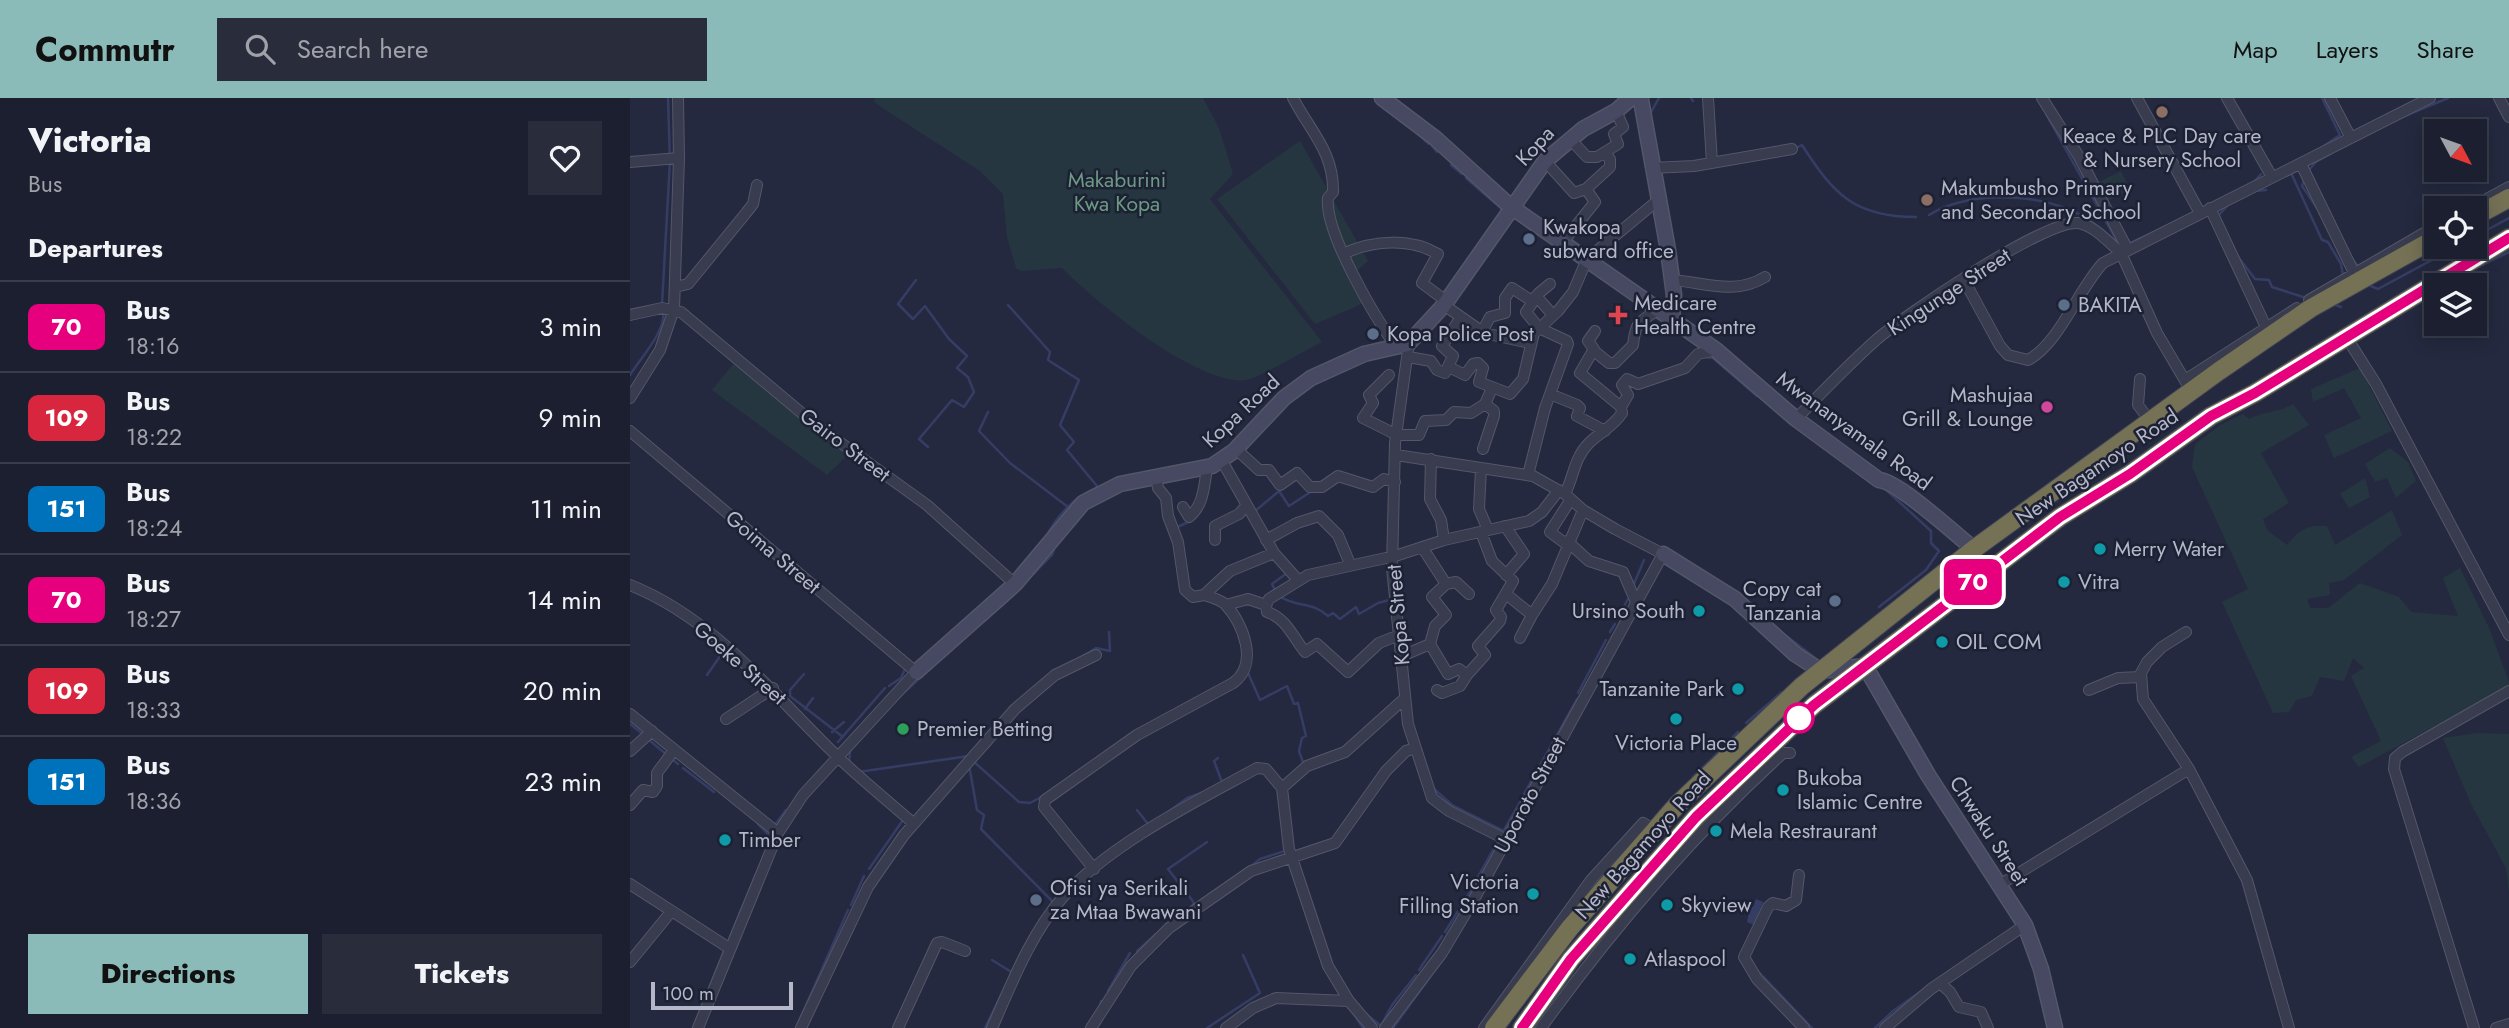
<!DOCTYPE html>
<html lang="en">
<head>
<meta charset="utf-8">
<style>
	:root { --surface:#1b1f2f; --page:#282c3b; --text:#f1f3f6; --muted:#a0a2aa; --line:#393d4b; --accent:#8bbbb9 }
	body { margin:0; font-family:Jost,sans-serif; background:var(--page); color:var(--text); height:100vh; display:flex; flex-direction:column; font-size:26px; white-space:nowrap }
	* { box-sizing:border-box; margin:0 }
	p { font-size:23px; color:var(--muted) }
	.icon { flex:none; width:38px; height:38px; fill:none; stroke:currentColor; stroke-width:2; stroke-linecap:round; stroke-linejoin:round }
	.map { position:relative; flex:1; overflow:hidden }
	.sheet { display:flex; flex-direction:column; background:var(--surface); width:630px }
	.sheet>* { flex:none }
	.badge { padding:0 14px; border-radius:10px; font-size:24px; line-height:46px }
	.needle { width:46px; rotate:131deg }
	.buttons { position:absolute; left:1794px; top:21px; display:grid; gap:14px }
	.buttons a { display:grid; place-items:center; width:63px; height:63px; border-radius:0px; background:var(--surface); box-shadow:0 4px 18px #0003,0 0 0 2px var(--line); font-size:35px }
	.scale { position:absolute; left:21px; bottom:18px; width:142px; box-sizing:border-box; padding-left:7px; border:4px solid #b5b7c9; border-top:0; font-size:19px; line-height:24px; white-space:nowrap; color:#b5b7c9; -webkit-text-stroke:5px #1d2134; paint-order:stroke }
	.map>.badge { position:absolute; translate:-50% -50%; box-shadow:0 0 0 4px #fff }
	h2 { padding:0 28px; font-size:26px; line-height:63px }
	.round { display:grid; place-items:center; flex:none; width:74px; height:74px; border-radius:0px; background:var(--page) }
	.headline { display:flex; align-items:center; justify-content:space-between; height:119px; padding:0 28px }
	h1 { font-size:33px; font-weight:800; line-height:52px }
	.cta { display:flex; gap:14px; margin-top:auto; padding:14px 28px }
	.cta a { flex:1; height:80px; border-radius:0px; background:var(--accent); color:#111; font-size:28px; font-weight:800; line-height:80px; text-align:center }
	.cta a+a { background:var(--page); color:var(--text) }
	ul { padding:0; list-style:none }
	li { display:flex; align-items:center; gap:21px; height:91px; padding:0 28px; border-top:2px solid var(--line) }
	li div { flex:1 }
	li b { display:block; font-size:26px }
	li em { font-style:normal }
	li .badge { min-width:77px; font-weight:700; text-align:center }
	header { display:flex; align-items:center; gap:42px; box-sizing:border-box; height:98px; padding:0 35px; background:var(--accent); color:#111 }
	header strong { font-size:33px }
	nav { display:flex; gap:38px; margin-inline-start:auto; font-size:24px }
	.search { width:490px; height:63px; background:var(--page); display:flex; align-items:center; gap:18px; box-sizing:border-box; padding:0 24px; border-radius:0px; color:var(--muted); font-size:26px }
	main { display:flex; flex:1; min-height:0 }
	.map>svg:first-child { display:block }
	.green { fill:#263640 }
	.water { fill:#363d64 }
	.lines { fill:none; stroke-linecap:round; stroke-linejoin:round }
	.stream { stroke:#363d64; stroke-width:2.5 }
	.street-casing { stroke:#535769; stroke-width:12 }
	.secondary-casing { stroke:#535769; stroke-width:17 }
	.highway-casing { stroke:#404456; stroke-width:20 }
	.street { stroke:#383c4e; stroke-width:10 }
	.secondary { stroke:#464961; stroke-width:14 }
	.highway { stroke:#747155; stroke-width:18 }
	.line-casing { stroke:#fff; stroke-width:16 }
	.line { stroke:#e6007e; stroke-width:10 }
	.education-dot { fill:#8d6e63; stroke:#1d2134; stroke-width:2.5 }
	.service-dot { fill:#5c6f8a; stroke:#1d2134; stroke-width:2.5 }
	.health-dot { fill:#e0444e; stroke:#1d2134; stroke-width:2.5 }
	.hotel-dot { fill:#d1479c; stroke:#1d2134; stroke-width:2.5 }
	.culture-dot { fill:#0f9aa8; stroke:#1d2134; stroke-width:2.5 }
	.stop-dot { fill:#fff; stroke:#e6007e; stroke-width:3.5 }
	.leisure-dot { fill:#2e9e5b; stroke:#1d2134; stroke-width:2.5 }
	.labels { text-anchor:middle; stroke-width:5; stroke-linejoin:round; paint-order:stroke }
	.poi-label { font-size:21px; fill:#b5b7c9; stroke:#1d2134; text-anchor:start }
	.street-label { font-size:21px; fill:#b5b7c9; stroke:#1d2134 }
	.park-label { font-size:21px; fill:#6c9a83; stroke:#1d2134 }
</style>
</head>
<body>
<header>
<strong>Commutr</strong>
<div class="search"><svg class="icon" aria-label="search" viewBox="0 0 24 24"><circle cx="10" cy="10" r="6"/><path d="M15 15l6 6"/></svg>Search here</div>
<nav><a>Map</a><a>Layers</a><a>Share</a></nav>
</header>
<main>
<section class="sheet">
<div class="headline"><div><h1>Victoria</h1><p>Bus</p></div><a class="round"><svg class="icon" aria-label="heart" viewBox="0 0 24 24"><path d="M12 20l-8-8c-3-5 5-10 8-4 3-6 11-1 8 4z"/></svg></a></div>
<h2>Departures</h2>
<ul>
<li><span class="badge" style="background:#e6007e;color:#fff">70</span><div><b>Bus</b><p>18:16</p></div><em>3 min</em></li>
<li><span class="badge" style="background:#d7263d;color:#fff">109</span><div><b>Bus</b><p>18:22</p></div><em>9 min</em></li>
<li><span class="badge" style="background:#0072bc;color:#fff">151</span><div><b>Bus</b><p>18:24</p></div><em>11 min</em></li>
<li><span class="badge" style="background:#e6007e;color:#fff">70</span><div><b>Bus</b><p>18:27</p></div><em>14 min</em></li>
<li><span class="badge" style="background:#d7263d;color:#fff">109</span><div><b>Bus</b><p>18:33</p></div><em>20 min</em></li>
<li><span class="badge" style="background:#0072bc;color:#fff">151</span><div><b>Bus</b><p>18:36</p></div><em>23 min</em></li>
</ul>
<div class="cta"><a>Directions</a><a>Tickets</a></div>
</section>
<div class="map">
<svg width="1879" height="930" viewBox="0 0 1879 930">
	<rect width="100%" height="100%" fill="#24293f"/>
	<path class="green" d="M245,0H573L589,30L603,76L580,101L692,244C677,251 628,281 615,282C565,286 467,205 432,170L391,173L386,170L377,139L373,96L350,73L254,11L244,4Z
		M670,43L738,163L720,179L732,206L685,226L587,101Z
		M1491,73L1500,91L1478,103L1469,84Z
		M105,264L220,355L197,377L82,292Z
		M1730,270L1762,333L1704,360L1694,337L1731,320L1714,290L1683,304L1681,291Z
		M1663,306L1679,327L1631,355L1659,405L1633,421L1637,432L1657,447C1669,432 1677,426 1697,428L1705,447L1762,412L1772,437L1714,482L1699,485L1700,497L1677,501L1680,510H1698L1730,485L1769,499L1781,514L1828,518L1813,480L1830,470L1859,530L1879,584V588L1729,669L1721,659L1751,643L1721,578L1734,570L1723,560L1714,583L1690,579L1682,598L1666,602L1659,614L1643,615L1592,504L1618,491L1562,369L1565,346L1590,327L1613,316L1619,321C1633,313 1649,315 1663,306Z
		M1760,350L1778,364L1786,383L1766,400L1757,380L1745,384L1735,366Z
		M1735,380L1740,399L1719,410L1710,396Z
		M1847,635L1879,636V795L1876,770L1841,706L1813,640Z"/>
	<path class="water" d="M1126,801L1133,804L1124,827L1117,824L1120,808L1123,809Z"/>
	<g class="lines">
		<path class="stream" d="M1061,0L1063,3
			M1020,16L1029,0
			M1416,16L1489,147
			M1770,20L1818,0
			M788,36L799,46
			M802,48L807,54
			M1166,50L1172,47C1204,97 1225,119 1286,119
			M1686,53L1710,37L1692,0
			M821,67L832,76
			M1677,74L1686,64L1702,55
			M1662,77L1692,142L1698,144L1711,166L1713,177
			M836,80L874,113
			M1675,80L1672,88L1687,110
			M1623,85L1631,76
			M1625,93L1636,92
			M1299,117C1341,90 1430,94 1468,129
			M1590,122L1589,117L1598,107
			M1844,139L1879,120
			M1498,146L1545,124
			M1606,156L1625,181L1639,182L1642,189L1676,200
			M1721,159L1727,167
			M1840,173L1879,154
			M286,182L268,206L283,221L295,208L319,241L337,258L327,270L338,279L344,294L334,309L322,302L289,341L298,349
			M1736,186L1748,191L1826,149
			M32,206L40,63L38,0
			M1703,206L1711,209
			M378,207L420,254L418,262L449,282L430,327L444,344L437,352L467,388
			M1074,259L1083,260L1127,298
			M0,277C10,261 37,232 33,213
			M358,314L349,333L380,365L438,409
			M624,414L649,393L659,408L682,393
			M545,430L561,423
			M417,437C430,413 450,394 477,386
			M1003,488L1014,462
			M645,492L642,486L657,475
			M649,498C667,510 682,503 698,518L703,515L710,521L726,509L729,516L748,505L763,501
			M1249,509L1296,472L1309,453L1301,445V433L1254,390
			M988,519L998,501
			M1150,533L1189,563
			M980,534L985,526
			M320,552L378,502L422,457L425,448
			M453,558L466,550L480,553L479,534
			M620,565L618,575L630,602L657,588L664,606L668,605L676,638L672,640L669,653L674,667
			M174,576L160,592V598L213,639
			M77,577L93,554L86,547
			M259,588L271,580L276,569
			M948,595L976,542
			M264,604L292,578
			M175,611L183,600
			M1116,625L1152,594
			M0,626L14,637
			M783,627L796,667
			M202,634L214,624
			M1101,641L1108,634
			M19,642L48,666
			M208,644L255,590
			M588,660L584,663L592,684
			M343,663L389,704L400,705L413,698
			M219,667L220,652
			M339,667L347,712L354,717L351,731L425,806
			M53,670L84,694
			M228,674L339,658
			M1063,679L1093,650
			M803,690L822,707L874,733
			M894,696L947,601
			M507,712L518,726
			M413,714L436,744
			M538,714L557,700L571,695
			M1020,725L1036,706
			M128,726L139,737
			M144,728L156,712
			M874,732L890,704
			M620,769L630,761L658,752
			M239,771L273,722
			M845,784L869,741
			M221,807L234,778
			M559,811L564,806L562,802L538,771L577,744
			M815,834L843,789
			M99,841L126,776
			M507,853L526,836
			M362,862L383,875
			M395,867L410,839
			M705,871L712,883
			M789,872L812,838
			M1127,872L1182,930
			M478,893L500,855
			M73,905L95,850
			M470,913L471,903
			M723,915L733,930
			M735,915L751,928L762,907L786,877
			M469,927L474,918
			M63,930L70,912
			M166,930L218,812
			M355,930L373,893
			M577,930L630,895L613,857
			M763,930L800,879
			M1245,930L1263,913L1294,891"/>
		<defs>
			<path id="street" d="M663,0C680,33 704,54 703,94L698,100C694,134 746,221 767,250
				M1078,0L1082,65
				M1412,0L1448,57L1498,152
				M1507,0L1570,115
				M1597,0L1642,79
				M1700,0L1721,40
				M1869,0L1879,19
				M940,41L957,59H967L988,46L984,36L993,29L986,13
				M915,63L944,95L956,91
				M0,64L49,60
				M1671,66L1726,179
				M1021,70L1064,68L1162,51
				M1580,110L1636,229
				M1840,110L1879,89
				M933,144L965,104L956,91L980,69V61L974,55
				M715,155C744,142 780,140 808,156L792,185L812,200L814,207L854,235L895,244L928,213L943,194L957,161L1027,103
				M1491,155L1527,235L1557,286
				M1041,182C1075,184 1104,198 1135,179
				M1334,182L1370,248L1378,257L1398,262C1429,246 1449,190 1473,165L1800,0
				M45,189L58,186L116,115L123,106L127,87
				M906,198L923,217
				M1679,202L1806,128
				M0,217L32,210L51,214L186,327L297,407L385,486
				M965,233L958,243L964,251L950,275L991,309
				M852,234L860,219L875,215V200L882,190L902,203
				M1715,237L1746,286L1879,537
				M779,245L765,345L762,470L778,626L802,700L819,713L877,742
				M963,252L979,265H985L1003,247C1006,222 1009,225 1029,211
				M778,259L801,263L807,272L815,275L823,258L812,248L831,219
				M819,269L835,277L843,266L848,265L853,270L849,284L880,296L893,281L903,239
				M759,277L739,297L743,305L733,320L767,337H789L795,323L816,322L824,314L841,315L855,306
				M1510,281L1508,307L1514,315
				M1555,282L1667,210
				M920,296L947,307L950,310L947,318L975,333
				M0,300L30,252L44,211L49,60L48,0
				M1166,321C1192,294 1218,267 1246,242C1275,217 1414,122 1448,125C1464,127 1479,145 1491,155
				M0,333L286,574L173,697L148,735L68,930
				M606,351L629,372H639L650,387L667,375L680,389H692L708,378L743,389L754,381L765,384
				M853,351L864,318V313L855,306L862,290
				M801,361L800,401L811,422L814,442
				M592,363L644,455L668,482
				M851,370L849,411L858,432
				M898,377L915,310L938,246L937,243L909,230L896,214L909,195L920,186
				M526,378L528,390L536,400L538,418L548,444L555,492L563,499L574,497L600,473L644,455
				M935,396C944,378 944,360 959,345C970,334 983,329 992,315L991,309L998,297L992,287L997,281L1008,286L1055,270L1068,256L1086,252
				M553,409L559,419C574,407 574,388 577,370
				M875,428L894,456L876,477
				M585,442V428L609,416L617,407
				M636,442L667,425L689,418L708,437L720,466
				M937,443L959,463L993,474L1006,504
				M936,446L920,434L941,401
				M792,449L816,486L826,484L839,496
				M0,487C86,521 145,599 210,661C233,683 259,704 283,725
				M876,496L902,517L890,540
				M596,507L618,501L636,507L637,514C656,520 663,539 675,554L687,546L718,574L749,545L769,537
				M636,507L639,501L678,477L765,458L814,442L899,423L912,414L929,392
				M902,517L922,486L953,412
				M1556,534L1532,549L1517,564L1511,575L1513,601L1559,671L1617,782L1659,930
				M800,546L818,576L829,571L837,577L830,588L812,595L807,592
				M772,558L800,546L805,528L816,517L802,499L816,486
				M837,577L855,557L848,548L870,523L871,519L866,512L883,483L862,463L851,434
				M1459,592L1488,580L1511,579
				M0,616L148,735
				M96,621L143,590
				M0,653L22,633
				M0,707L13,692L23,694L27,688V675L44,652
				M464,771L414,709L415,702L507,637L603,585C629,567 614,526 595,506C589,501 581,499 574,497
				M1169,777L1166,802L1156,808L1143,805L1138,809L1114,859L1127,881L1174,930
				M0,786L99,850
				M1371,786L1559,671
				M0,864L40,815
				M1310,885L1320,894L1329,909L1351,914L1358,930
				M171,930L238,789L274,737L385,611L425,577L466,557
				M268,930L307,845L312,844L335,853
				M362,930C381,887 401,835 433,799C478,747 567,703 627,670L636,671L652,690
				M461,930L501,868L539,830L621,773L705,745L756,673L776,653L785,650
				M596,930L623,910L646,900L719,903
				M742,930L719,903L698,868L659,751L652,690L677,668L715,654L774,601
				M755,930L812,855L843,803L1033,456L985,431L953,412L935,396L903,378L766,357
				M854,930L961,782L1013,725L1026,732
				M911,930C983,830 1062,738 1153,655H1160
				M1255,930L1301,891L1395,827
				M1844,930L1764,671L1765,660L1772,654L1879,593
				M1866,930L1879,926"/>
			<path id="secondary" d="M752,0L805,40L880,108L1086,252L1166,321L1249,382C1268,383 1325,436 1344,451L1343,484
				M1011,2L1038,152L1044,197L1042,220
				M1033,456L1105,501L1165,556L1191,573L1235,568L1298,677L1395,827L1411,871L1425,930
				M286,574L385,486L453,405L490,386L582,368L604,353L654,300L681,280L734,256L778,246L814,207L915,63L953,31L986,13L1001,0"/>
			<path id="highway" d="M1844,119L1879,100
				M864,930L939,831L1047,707L1172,588L1344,451L1589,273L1681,210L1806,140
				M892,930L941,861L1066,719L1184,607L1430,419L1500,376L1581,318L1625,295L1879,140"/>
		</defs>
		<use href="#street" class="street-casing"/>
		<use href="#secondary" class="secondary-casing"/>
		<use href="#highway" class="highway-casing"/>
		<use href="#street" class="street"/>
		<use href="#secondary" class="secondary"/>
		<use href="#highway" class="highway"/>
	</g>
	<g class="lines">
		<defs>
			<path id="line" d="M892,930L941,861L1066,719L1184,607L1430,419L1500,376L1581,318L1625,295L1879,140"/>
		</defs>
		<use href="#line" class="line-casing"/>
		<use href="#line" class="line"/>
	</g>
	<g class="education-dot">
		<circle cx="1532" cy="14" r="7"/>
		<circle cx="1297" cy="102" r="7"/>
	</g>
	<g class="service-dot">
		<circle cx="899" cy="141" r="7"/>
		<circle cx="1434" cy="207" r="7"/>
		<circle cx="743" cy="236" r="7"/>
		<circle cx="1205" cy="503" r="7"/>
		<circle cx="406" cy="802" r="7"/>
	</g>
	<path class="health-dot" d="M984.5 206.5h7v7h7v7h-7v7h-7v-7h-7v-7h7z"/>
	<circle class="hotel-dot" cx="1417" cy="309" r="7"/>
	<g class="culture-dot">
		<circle cx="1470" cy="451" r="7"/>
		<circle cx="1434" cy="484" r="7"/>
		<circle cx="1069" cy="513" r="7"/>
		<circle cx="1312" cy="544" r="7"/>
		<circle cx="1108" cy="591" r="7"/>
		<circle cx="1046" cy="621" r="7"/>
		<circle cx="1153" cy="692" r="7"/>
		<circle cx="1086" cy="733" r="7"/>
		<circle cx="95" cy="742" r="7"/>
		<circle cx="903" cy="796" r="7"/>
		<circle cx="1037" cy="807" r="7"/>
		<circle cx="1000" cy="861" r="7"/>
	</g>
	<circle class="stop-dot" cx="1169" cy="620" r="14"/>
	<circle class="leisure-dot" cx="273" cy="631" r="7"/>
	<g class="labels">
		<g class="poi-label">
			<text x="1532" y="45" text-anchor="middle">Keace &amp; PLC Day care<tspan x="1532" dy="24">&amp; Nursery School</tspan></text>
			<text x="1311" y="97">Makumbusho Primary<tspan x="1311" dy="24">and Secondary School</tspan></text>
			<text x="913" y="136">Kwakopa<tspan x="913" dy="24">subward office</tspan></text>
			<text x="1004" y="212">Medicare<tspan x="1004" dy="24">Health Centre</tspan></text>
			<text x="1448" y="214">BAKITA</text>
			<text x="757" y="243">Kopa Police Post</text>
			<text x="1403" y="304" text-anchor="end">Mashujaa<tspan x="1403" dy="24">Grill &amp; Lounge</tspan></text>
			<text x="1484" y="458">Merry Water</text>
			<text x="1448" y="491">Vitra</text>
			<text x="1191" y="498" text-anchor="end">Copy cat<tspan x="1191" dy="24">Tanzania</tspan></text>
			<text x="1055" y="520" text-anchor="end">Ursino South</text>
			<text x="1326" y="551">OIL COM</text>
			<text x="1094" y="598" text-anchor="end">Tanzanite Park</text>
			<text x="287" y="638">Premier Betting</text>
			<text x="1046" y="652" text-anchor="middle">Victoria Place</text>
			<text x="1167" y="687">Bukoba<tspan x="1167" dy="24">Islamic Centre</tspan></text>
			<text x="1100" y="740">Mela Restraurant</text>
			<text x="109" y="749">Timber</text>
			<text x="889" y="791" text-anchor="end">Victoria<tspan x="889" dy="24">Filling Station</tspan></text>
			<text x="420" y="797">Ofisi ya Serikali<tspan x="420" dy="24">za Mtaa Bwawani</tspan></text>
			<text x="1051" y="814">Skyview</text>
			<text x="1014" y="868">Atlaspool</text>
		</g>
		<g class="street-label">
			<text transform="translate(905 48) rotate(-47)" y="7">Kopa</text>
			<text transform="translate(1319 194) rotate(-33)" y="7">Kingunge Street</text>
			<text transform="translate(611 313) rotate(-43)" y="7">Kopa Road</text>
			<text transform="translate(1224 333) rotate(36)" y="7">Mwananyamala Road</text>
			<text transform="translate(215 347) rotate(37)" y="7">Gairo Street</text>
			<text transform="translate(1467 369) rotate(-34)" y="7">New Bagamoyo Road</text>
			<text transform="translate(143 454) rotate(40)" y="7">Goima Street</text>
			<text transform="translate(768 517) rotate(-95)" y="7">Kopa Street</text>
			<text transform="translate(110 565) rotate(41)" y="7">Goeke Street</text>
			<text transform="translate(900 697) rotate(-62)" y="7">Uporoto Street</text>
			<text transform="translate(1359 733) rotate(57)" y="7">Chwaku Street</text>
			<text transform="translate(1013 747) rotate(-48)" y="7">New Bagamoyo Road</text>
		</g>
		<g class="park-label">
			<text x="487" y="89">Makaburini<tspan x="487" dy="24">Kwa Kopa</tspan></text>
		</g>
	</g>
</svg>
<div class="buttons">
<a><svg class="needle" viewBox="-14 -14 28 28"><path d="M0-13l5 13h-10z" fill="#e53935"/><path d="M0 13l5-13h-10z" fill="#a0a2aa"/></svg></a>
<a><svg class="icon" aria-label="locate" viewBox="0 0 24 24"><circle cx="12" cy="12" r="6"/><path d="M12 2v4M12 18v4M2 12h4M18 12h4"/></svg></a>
<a><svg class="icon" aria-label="layers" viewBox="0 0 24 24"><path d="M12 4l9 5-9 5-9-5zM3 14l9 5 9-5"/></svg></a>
</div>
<div class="scale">100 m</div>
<b class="badge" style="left:1343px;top:484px;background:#e6007e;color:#fff">70</b>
</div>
</main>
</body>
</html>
